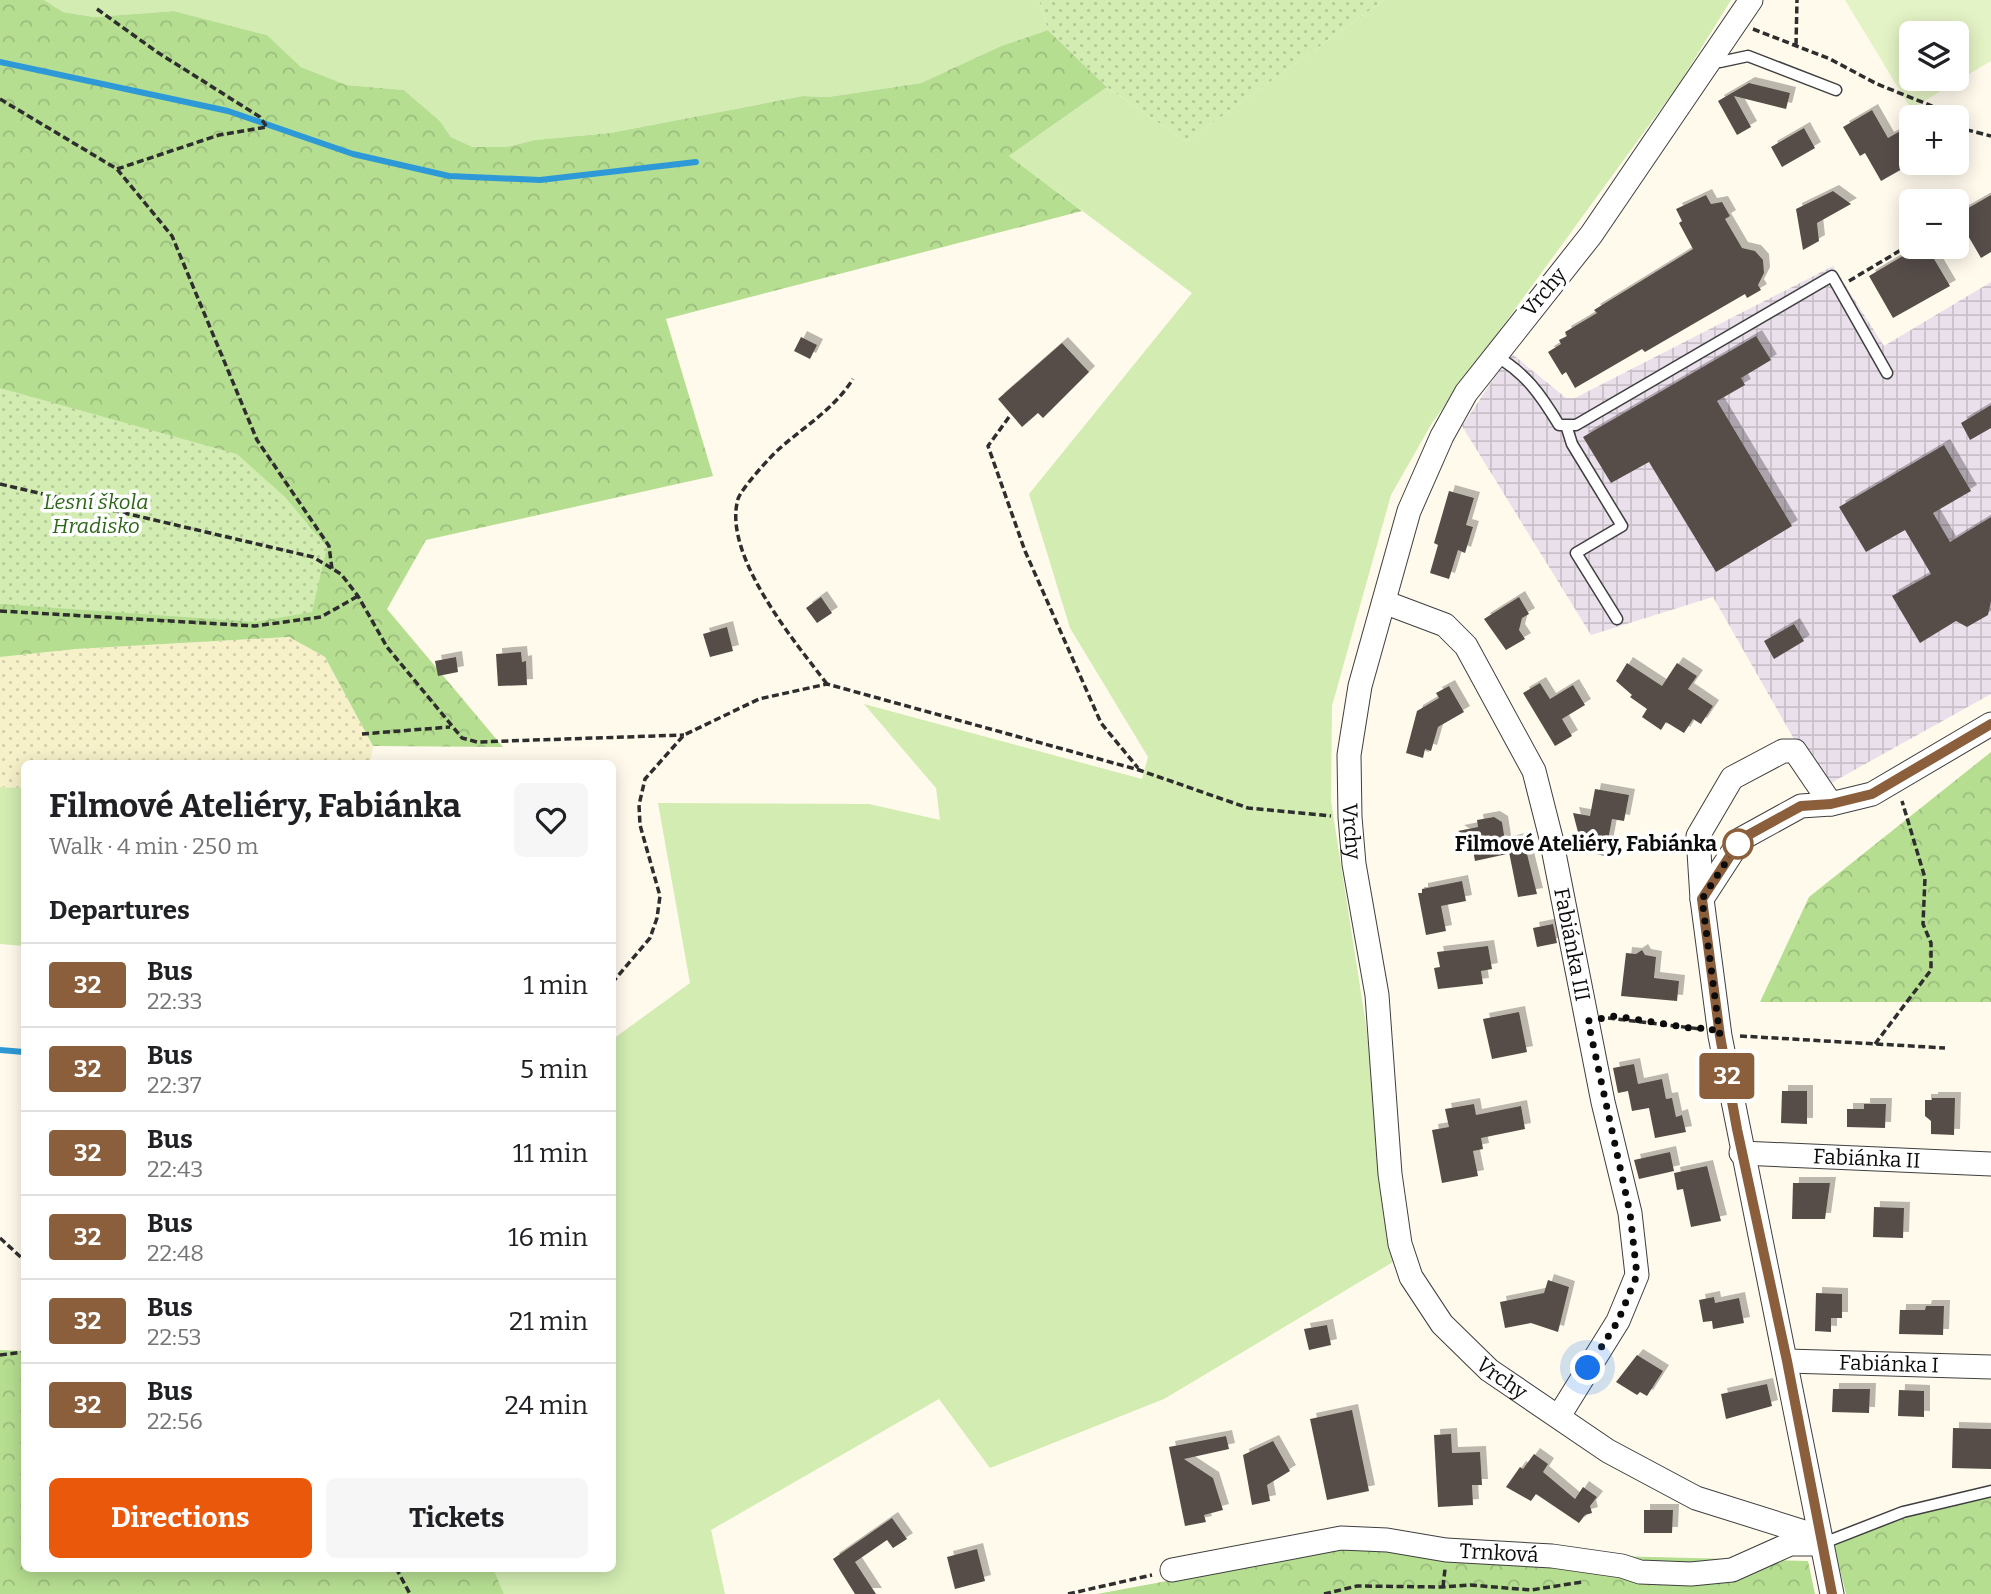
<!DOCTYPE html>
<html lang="en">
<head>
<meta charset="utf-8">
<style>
	:root { --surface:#fff; --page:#f6f6f6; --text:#202124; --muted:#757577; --line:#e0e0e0; --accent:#ea580c }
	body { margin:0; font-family:Bitter,serif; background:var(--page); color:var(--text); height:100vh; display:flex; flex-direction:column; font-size:26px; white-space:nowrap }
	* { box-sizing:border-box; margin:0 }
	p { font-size:23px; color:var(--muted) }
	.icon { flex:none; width:38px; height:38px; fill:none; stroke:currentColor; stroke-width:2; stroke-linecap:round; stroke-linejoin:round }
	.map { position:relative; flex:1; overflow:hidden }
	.side { position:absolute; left:21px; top:760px; width:595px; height:812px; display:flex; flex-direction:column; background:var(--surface); border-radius:10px; box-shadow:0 4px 18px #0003 }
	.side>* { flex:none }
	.badge { padding:0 14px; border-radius:5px; font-size:24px; line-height:46px }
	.buttons { position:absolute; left:1899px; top:21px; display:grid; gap:14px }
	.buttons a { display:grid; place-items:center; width:70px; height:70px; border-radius:10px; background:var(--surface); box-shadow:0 4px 18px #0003; font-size:35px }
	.you { position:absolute; width:35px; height:35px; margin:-18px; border:5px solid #fff; border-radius:50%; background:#1a73e8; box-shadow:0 0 0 10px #1a73e833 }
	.map>.badge { position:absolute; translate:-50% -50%; box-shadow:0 0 0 4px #fff }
	h2 { padding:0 28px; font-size:26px; line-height:63px }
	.round { display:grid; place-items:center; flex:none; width:74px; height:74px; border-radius:10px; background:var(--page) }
	.head { display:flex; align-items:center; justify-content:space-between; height:119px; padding:0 28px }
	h1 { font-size:33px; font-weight:700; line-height:52px }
	.button { display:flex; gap:14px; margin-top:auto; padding:14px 28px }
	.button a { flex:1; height:80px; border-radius:10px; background:var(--accent); color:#fff; font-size:28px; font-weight:700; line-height:80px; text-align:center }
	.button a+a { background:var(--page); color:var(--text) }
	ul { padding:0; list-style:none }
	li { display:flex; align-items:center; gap:21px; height:84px; padding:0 28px; border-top:2px solid var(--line) }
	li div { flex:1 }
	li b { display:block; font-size:26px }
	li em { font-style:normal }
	li .badge { min-width:77px; font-weight:700; text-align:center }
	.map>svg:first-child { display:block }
	.industrial { fill:url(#industrial-grid) }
	.farmland { fill:url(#farmland-dots) }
	.grass { fill:#d2ecb2 }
	.forest { fill:url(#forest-crowns) }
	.park { fill:url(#park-dots) }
	.pitch { fill:#e4f3c5; fill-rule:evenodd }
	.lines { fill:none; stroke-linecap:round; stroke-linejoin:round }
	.stream { stroke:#2e99d7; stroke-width:6 }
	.building { fill:#564d48; filter:url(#shadow) }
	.lane-casing { stroke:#3f3f3f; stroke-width:13 }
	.street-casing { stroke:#3f3f3f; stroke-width:25 }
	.path { stroke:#2e2e2e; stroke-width:3.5; stroke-dasharray:7 3.5; stroke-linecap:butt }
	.lane { stroke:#fff; stroke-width:10 }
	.street { stroke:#fff; stroke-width:23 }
	.line-casing { stroke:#fff; stroke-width:16 }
	.line { stroke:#8b5e3c; stroke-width:10 }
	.walk { stroke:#0c0c0c; stroke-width:7; stroke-dasharray:0 12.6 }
	.stop-dot { fill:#fff; stroke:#8b5e3c; stroke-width:3.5 }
	.labels { text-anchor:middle; stroke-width:7; stroke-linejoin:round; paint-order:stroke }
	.street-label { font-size:21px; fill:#0c0c0c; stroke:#fff }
	.park-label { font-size:21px; font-style:italic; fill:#2c6818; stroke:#fff }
	.stop-label { font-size:21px; font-weight:bold; fill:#0c0c0c; stroke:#fff; text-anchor:end }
</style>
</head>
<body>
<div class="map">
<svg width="1991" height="1594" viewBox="0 0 1991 1594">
	<defs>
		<pattern id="industrial-grid" width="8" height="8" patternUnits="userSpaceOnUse" patternTransform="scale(1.75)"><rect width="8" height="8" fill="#eae0ec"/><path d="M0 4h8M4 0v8" fill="none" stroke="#c8bfc9"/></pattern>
		<pattern id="farmland-dots" width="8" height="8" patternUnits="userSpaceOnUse" patternTransform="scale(1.75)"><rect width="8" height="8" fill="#f7f1ca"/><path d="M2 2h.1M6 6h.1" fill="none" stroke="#d3cdac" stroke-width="1.8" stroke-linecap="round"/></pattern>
		<pattern id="forest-crowns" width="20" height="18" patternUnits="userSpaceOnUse" patternTransform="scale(1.75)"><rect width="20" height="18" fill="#b6de91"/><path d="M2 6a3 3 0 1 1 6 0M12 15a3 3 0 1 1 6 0" fill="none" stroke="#9bbd7c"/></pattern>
		<pattern id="park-dots" width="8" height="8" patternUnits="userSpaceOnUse" patternTransform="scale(1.75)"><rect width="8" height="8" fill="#d2ecb2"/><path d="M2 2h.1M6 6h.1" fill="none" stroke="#b3c998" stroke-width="1.8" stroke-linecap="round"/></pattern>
		<filter id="shadow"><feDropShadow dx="6" dy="-6" stdDeviation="0" flood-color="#0004"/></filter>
	</defs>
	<rect width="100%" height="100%" fill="#fffaec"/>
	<path class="industrial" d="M1833,266L1884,346L1991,282V694L1822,788L1713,597L1591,635L1462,426L1511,353L1566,398H1575Z"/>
	<path class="farmland" d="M289,637L325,657L373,746L370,763H24V788L0,787V657L76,649Z"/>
	<path class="grass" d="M44,0H1039L1048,30L1001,46L921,83L828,97L803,96L610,133L536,140L506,147H473L451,137L440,121L404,90L345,85L301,67L267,35L174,11L94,17L63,12Z
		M1384,0H1731L1679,84L1432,423L1391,495L1332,706L1331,801L1366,1025L1393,1262L1164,1399L990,1468L939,1399L711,1530L725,1594H504L493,1568H612L613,1039L690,983L658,803L869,804L940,820L936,788L864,704L1142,779L1148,757L1070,628L1029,494L1192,293L1009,156L1107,87L1186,142Z
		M0,787L24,788V946L0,944Z"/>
	<path class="forest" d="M0,0H44L63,12L94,17L174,11L267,35L301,67L346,85L404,90L440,121L451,137L473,147H506L535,140L610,133L803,96L828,97L921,83L1001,46L1048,30L1107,87L1009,156L1082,211L666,319L713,476L426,540L387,609L503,747L373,746L325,657L289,637L76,649L0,657Z
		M1991,752V1002H1760L1809,897Z
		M0,1350L24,1351V1568H493L504,1594H0Z
		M1991,1485V1594H1846L1831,1535Z
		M1339,1549L1808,1561L1815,1594H1097Z"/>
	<path class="park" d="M1039,0H1384L1186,142L1107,87L1048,30Z
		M0,388L237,454L285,497L327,547L312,612L255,622L0,604Z"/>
	<path class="pitch" d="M1845,0H1991V61L1911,109ZM1911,33H1956V79H1911Z"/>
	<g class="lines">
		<path class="stream" d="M0,62L228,111L353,154L449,176L540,180L696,162
			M0,1050L24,1052"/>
	</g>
	<path class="building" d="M1749,83L1790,93L1786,109L1734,96L1751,127L1737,135L1718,101Z
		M1872,110L1888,138L1911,125V164L1881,181L1865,153L1860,156L1843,127Z
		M1804,128L1815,148L1782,167L1771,147Z
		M1833,191L1851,204L1817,223L1819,241L1803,250L1796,209Z
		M1706,195L1711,204L1722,202L1730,216L1725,219L1742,248L1755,251L1763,260L1764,273L1758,285L1761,290L1747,298L1745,294L1645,352L1642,349L1575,388L1566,372L1562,375L1548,352L1561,344L1559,340L1567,336L1565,332L1597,313L1594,310L1693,249L1679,223L1682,221L1676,209Z
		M1991,195V252L1981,258L1956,215Z
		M1918,247H1927L1950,286L1893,318L1869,276Z
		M1756,336L1771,360L1741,378L1745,385L1717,401L1792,526L1716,572L1649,462L1611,483L1583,437Z
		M801,337L817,345L810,359L794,351Z
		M1062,343L1089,372L1043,418L1038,413L1022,427L998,399Z
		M1991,405V428L1970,440L1961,423Z
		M1944,445L1971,491L1933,513L1950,542L1991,517V601L1988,615L1967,627L1956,621L1920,643L1892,596L1931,574L1905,530L1866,552L1839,507Z
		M1449,491L1474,498L1466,525L1473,527L1465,553L1458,550L1449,579L1430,573L1438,545L1434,543Z
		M821,597L832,613L817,623L806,608Z
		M1519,597L1529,614L1522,618L1519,630L1525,639L1506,650L1484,619Z
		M1794,624L1804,641L1774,659L1764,641Z
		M727,627L733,651L710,657L703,634Z
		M521,652L522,662L526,661L527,685L498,686L496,654Z
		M456,657L458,672L438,676L435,661Z
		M1627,663L1662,686L1677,663L1697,676L1688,689L1713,706L1701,724L1693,719L1684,733L1666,722L1661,730L1642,717L1647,709L1630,697L1632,695L1616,681Z
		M1540,683L1550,699L1573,685L1585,705L1562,719L1572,736L1555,746L1523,693Z
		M1449,686L1464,712L1438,727L1431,751L1425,749L1423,758L1406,753L1417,711L1439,698L1436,693Z
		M1595,789L1629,795L1624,821L1612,819L1605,856L1583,851L1584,843L1579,836L1573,813L1590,816Z
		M1494,817L1502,822L1507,854L1475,861L1471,839L1458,831L1478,827L1477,820Z
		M1523,838L1537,894L1518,897L1507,842Z
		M1462,881L1466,901L1441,906L1446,931L1426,935L1418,893H1422V889Z
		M1553,924L1557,943L1537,947L1533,928Z
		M1488,946L1492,969L1481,971L1483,984L1438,989L1434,968L1440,967L1437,952Z
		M1642,950L1645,955L1656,957L1654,978L1679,981L1677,1001L1621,996L1626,953L1636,954Z
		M1519,1012L1527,1052L1492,1059L1483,1019Z
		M1634,1064L1638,1084L1662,1079L1666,1099L1672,1098L1676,1117L1682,1115L1686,1132L1655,1138L1649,1108L1632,1111L1628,1091L1618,1093L1613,1068Z
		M1782,1091H1807V1124L1781,1123Z
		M1932,1098H1955L1954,1135L1931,1134V1121L1925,1116V1100H1932Z
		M1474,1104L1476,1115L1521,1106L1525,1129L1481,1138L1483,1149L1473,1151L1478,1176L1442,1183L1432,1130L1449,1127L1445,1109Z
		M1864,1104H1886L1885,1128L1847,1127V1109H1864Z
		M1670,1152L1674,1171L1639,1179L1634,1160Z
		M1707,1166L1721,1221L1691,1227L1683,1189L1677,1190L1674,1173Z
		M1793,1183H1830L1825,1219H1792Z
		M1874,1207L1904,1208L1903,1238L1873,1237Z
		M1548,1280L1569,1287L1558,1332L1531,1323L1505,1328L1500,1302L1544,1293Z
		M1816,1293L1842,1294V1318H1831V1332L1815,1331Z
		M1714,1297L1715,1303L1739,1298L1744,1323L1713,1329L1712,1321L1703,1322L1699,1300Z
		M1926,1306H1944L1943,1335L1899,1334L1900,1310H1925Z
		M1327,1325L1331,1345L1309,1350L1304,1329Z
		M1637,1355L1663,1371L1647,1396L1640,1392L1637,1395L1616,1382Z
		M1767,1384L1772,1406L1726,1419L1721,1394Z
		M1833,1389H1870L1869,1413L1832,1412Z
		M1899,1390L1924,1391V1417L1898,1416Z
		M1352,1410L1369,1491L1327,1500L1310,1419Z
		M1953,1428L1991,1429V1469L1952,1468Z
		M1451,1434L1452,1453L1480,1452L1482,1485H1472L1473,1505L1438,1507L1434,1435Z
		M1226,1436L1229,1449L1184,1459L1213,1478L1223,1510L1204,1515L1206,1522L1185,1526L1169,1447Z
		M1273,1441L1290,1471L1267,1485L1270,1501L1252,1505L1243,1455Z
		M1534,1454L1548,1464L1543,1472L1575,1499L1583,1487L1597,1497L1590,1506L1592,1513L1585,1515L1579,1523L1536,1494L1531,1501L1506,1487L1520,1467L1523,1469Z
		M1644,1510H1673L1672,1533H1644Z
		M892,1518L907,1539L893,1548L887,1540L855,1562L876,1594H855L833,1559Z
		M977,1549L985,1581L955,1589L947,1557Z"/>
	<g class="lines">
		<defs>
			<path id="lane" d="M1711,60L1720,62L1748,56L1836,90
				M1494,355C1525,372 1541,395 1559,425H1576L1832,276L1887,373
				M1566,425L1572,444L1622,526L1576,553L1617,619
				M1821,1544L1903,1512L1991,1491"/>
			<g id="street">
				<path id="s1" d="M1751,0L1591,235L1466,393L1442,436L1409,511L1360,686L1349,755L1350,817L1354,864L1377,995L1390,1174L1400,1244L1411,1277L1442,1324L1489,1370L1608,1451L1696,1498L1820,1537"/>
				<path id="s2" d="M1384,602L1445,625L1466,646L1534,771L1551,838L1603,1102L1630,1213L1637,1275L1618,1321L1559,1416"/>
				<path d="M1831,804L1795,751H1783L1732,778L1698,836L1702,899L1720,1036L1832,1594"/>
				<path d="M1702,899L1741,839L1801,806L1831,804L1872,794L1991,724"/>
				<path id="s3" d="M1741,1153L1991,1164"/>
				<path id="s4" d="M1787,1361L1991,1367"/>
				<path id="s5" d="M1172,1570L1341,1538L1387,1540L1446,1550L1552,1556L1622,1566L1640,1572L1691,1574L1732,1570L1790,1544H1818"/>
			</g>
		</defs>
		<use href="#lane" class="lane-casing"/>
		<use href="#street" class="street-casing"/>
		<path class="path" d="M97,9L157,52L260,117L267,127L219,135L117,169
			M1753,29L1830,59L1877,84L1932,106L1938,117
			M1796,45L1797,0
			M0,99L117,169L172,236L257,440L329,546L332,569
			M1956,127L1991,136
			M1849,281L1911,244
			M1009,417L988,446L1025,551L1101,723L1138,768
			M0,484L313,557L341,574L358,596L387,647L462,738L477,742L684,735
			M0,611L255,626L321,617L358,596
			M827,684C795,642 722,555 738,499C741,489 770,457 779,449C805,426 834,409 853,379
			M362,734L450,727
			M612,983L650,938L657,918L660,896L640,825L639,805L645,779L684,735L759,699L827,684L1139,770L1248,808L1331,816
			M1608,1018L1701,1029
			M1740,1036L1945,1048
			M1875,1044L1931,970V943L1923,924L1925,878L1902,801
			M0,1238L24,1260
			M0,1355L24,1352
			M396,1568L410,1594
			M1443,1587L1445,1569
			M1068,1594L1152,1575
			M1324,1594L1357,1586L1443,1587L1470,1585L1531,1590L1582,1582"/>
		<use href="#lane" class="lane"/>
		<use href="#street" class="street"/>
	</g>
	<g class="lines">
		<defs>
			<path id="line" d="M1832,1594L1787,1361L1737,1129L1720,1036L1702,899L1741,839L1801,806L1831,804L1872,794L1991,724"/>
		</defs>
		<use href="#line" class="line-casing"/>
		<use href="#line" class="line"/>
		<path class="walk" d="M1588,1368L1618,1321L1637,1275L1630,1213L1588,1021L1615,1016L1696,1029L1709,1027L1720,1036L1702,899L1741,839L1738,844"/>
	</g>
	<circle class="stop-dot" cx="1738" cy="844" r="14"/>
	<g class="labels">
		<g class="street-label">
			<text transform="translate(1544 292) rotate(-50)" y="7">Vrchy</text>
			<text dy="7" stroke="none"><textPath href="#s1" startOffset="945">Vrchy</textPath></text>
			<text dy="7" stroke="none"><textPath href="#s2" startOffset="415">Fabiánka III</textPath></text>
			<text dy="7" stroke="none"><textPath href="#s3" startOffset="126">Fabiánka II</textPath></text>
			<text dy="7" stroke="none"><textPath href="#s4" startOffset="102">Fabiánka I</textPath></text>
			<text dy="7" stroke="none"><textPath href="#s1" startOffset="1533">Vrchy</textPath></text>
			<text dy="7" stroke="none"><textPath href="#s5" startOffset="331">Trnková</textPath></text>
		</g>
		<g class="park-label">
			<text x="96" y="509">Lesní škola<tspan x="96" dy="24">Hradisko</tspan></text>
		</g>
		<g class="stop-label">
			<text x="1717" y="851">Filmové Ateliéry, Fabiánka</text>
		</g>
	</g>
</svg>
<div class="buttons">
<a><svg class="icon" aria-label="layers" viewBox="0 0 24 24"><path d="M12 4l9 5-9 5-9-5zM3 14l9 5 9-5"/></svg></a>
<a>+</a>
<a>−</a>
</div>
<div class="you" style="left:1588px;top:1368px"></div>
<b class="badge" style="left:1727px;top:1076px;background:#8b5e3c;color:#fff">32</b>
<section class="side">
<div class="head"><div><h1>Filmové Ateliéry, Fabiánka</h1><p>Walk · 4 min · 250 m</p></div><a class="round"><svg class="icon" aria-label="heart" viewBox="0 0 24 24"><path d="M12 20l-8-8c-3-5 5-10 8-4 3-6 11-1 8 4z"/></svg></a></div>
<h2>Departures</h2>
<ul>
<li><span class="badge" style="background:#8b5e3c;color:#fff">32</span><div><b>Bus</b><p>22:33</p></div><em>1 min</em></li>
<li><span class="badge" style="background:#8b5e3c;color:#fff">32</span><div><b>Bus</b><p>22:37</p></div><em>5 min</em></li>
<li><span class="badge" style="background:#8b5e3c;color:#fff">32</span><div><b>Bus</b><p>22:43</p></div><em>11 min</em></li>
<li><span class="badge" style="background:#8b5e3c;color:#fff">32</span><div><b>Bus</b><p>22:48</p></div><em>16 min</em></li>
<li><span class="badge" style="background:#8b5e3c;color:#fff">32</span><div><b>Bus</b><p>22:53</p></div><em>21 min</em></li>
<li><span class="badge" style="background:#8b5e3c;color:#fff">32</span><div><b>Bus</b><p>22:56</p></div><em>24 min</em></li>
</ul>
<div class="button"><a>Directions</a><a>Tickets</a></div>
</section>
</div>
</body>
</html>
